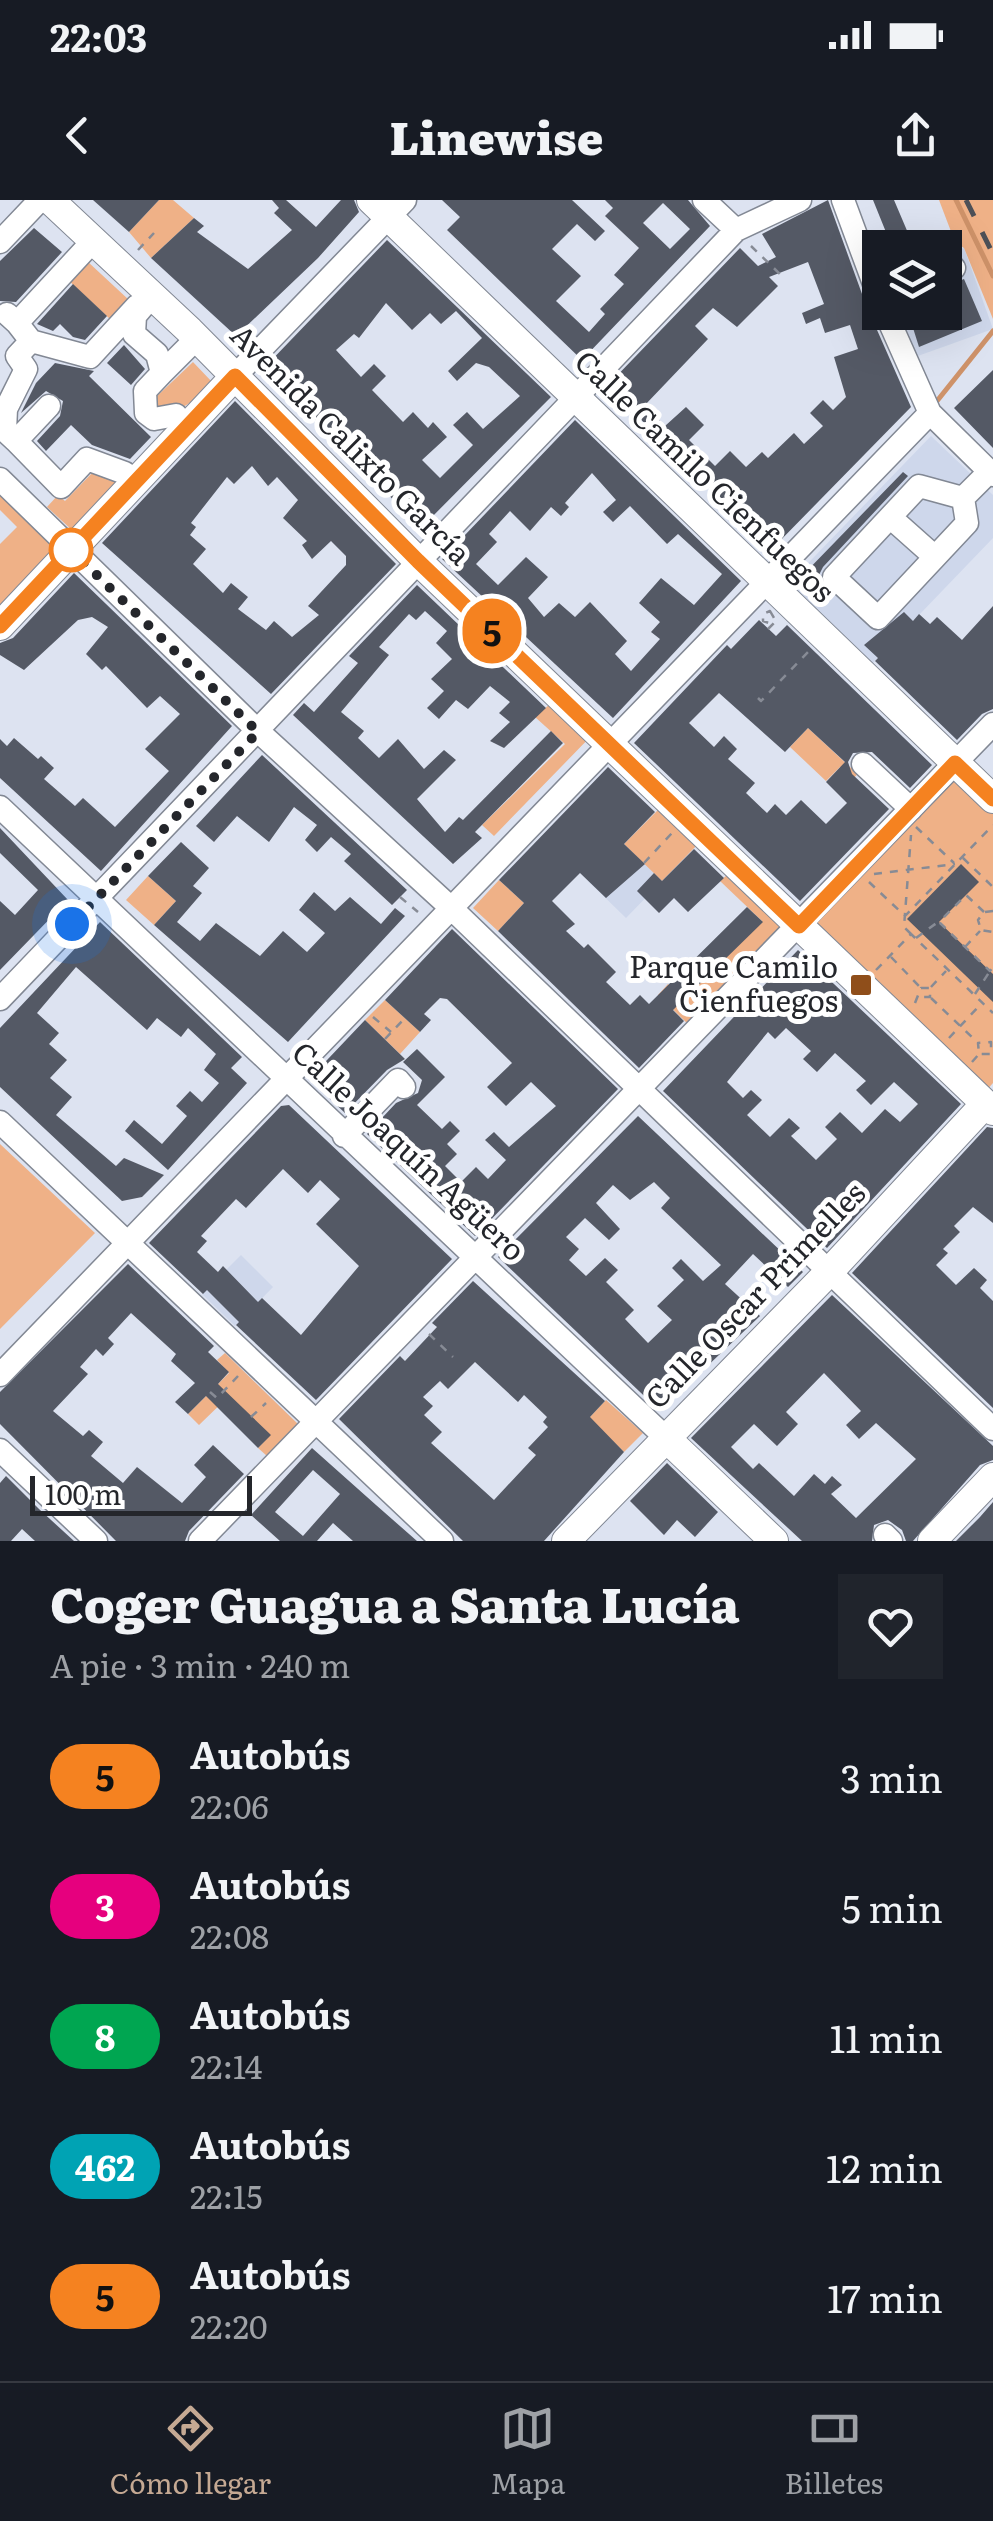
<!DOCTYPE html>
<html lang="es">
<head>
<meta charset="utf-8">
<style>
	:root { --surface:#171b24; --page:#20242c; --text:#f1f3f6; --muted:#9ea1a6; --line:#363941; --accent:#c5a993 }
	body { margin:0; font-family:Literata,serif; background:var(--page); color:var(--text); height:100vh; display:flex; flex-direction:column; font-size:38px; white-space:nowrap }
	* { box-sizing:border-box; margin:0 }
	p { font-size:32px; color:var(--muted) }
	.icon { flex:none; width:55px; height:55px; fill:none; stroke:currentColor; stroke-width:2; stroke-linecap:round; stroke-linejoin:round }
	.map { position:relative; height:1341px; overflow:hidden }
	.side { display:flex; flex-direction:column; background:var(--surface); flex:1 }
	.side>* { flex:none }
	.badge { padding:0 20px; border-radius:32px; font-size:35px; line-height:65px }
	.controls { position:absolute; left:862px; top:30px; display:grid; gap:20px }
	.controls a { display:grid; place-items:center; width:100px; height:100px; border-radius:0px; background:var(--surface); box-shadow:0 10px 40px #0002; font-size:50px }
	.scale { position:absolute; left:30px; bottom:25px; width:222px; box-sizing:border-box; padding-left:10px; border:5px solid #24262b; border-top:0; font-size:28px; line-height:35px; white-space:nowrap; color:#24262b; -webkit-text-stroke:8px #fff; paint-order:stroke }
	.you { position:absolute; width:50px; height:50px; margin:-25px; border:8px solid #fff; border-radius:50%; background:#1a73e8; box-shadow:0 0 0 15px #1a73e833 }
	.map>.badge { position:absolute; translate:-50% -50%; box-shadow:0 0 0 5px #fff }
	.round { display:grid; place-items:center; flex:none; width:105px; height:105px; border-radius:0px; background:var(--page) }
	.overview { display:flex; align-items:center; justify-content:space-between; height:170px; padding:0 50px }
	h1 { font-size:48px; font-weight:800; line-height:75px }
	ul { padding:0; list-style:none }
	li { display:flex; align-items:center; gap:30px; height:130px; padding:0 50px }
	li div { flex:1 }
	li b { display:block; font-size:38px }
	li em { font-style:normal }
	li .badge { min-width:110px; font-weight:700; text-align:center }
	.status { display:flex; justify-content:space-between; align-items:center; height:70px; padding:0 50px; background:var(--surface); direction:ltr }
	.status svg { height:28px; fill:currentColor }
	header { display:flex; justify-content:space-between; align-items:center; height:130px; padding:0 50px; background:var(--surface); font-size:45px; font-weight:800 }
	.tab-bar { display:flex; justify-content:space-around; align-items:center; height:140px; border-top:2px solid var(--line); background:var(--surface); font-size:28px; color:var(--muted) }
	.tab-bar a { display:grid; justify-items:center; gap:5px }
	.tab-bar .selected { color:var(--accent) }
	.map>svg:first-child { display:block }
	.built { fill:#ced7eb }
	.green { fill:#efb187 }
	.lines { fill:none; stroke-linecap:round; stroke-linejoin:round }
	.stream { stroke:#ce9269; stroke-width:5 }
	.building { fill:#545965; fill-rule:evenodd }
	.minor-casing { stroke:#828894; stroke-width:25 }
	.major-casing { stroke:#828894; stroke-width:30 }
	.path { stroke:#878b95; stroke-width:2.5; stroke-dasharray:8 8; stroke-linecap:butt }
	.minor { stroke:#fff; stroke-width:22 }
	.major { stroke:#fff; stroke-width:28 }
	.rail { stroke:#4d5057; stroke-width:5; stroke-dasharray:18 18; stroke-linecap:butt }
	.line-casing { stroke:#fff; stroke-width:22 }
	.line { stroke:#f58220; stroke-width:15 }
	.walk { stroke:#24262b; stroke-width:10; stroke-dasharray:0 18 }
	.stop-dot { fill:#fff; stroke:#f58220; stroke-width:5 }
	.poi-dot { fill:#8f4e1a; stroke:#fff; stroke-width:4 }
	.labels { text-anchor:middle; stroke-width:10; stroke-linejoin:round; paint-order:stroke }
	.street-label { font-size:30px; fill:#24262b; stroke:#fff }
	.poi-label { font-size:30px; fill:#24262b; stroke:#fff; text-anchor:end }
</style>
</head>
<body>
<div class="status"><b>22:03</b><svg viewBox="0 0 49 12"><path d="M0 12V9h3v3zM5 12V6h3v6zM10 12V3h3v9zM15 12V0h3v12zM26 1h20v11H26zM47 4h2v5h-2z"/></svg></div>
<header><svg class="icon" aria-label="back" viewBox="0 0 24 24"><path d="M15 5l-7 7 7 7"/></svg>Linewise<svg class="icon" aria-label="share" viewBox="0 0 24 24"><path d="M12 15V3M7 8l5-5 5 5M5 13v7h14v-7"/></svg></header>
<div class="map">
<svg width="993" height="1341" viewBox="0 0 993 1341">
	<rect width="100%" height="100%" fill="#dde3f1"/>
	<path class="built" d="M964,48L993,129L904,161L885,113L945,112V55Z
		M931,236L993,295V338L870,466L786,386Z
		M661,607L698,644L626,718L588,681Z
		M241,1055L273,1087L235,1126L202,1094Z"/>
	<path class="green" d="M159,0H173L194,18L151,58L129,32Z
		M939,0H993V119L964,48L955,42Z
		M87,61L129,100L111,120L68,80Z
		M193,162L213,183C197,197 178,218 154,212V199Z
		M94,271L120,281L73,331L47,307L58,295L65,301Z
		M0,286L64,348L0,416V344L17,327L0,310Z
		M557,498L595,532L494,636L482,625L565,544L535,517Z
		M808,528L851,568L857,564L862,569L853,579L840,567L826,581L790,547Z
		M956,579L993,614V883L986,891L813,726Z
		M661,607L698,644L662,681L624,644Z
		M733,670L789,726L691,827L658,795L668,784L683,799L762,721L720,681Z
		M148,676L176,701L154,725L126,700Z
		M499,680L524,703L498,731L473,708Z
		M385,800L420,832L400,854L365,820Z
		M0,944L95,1033L0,1129Z
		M225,1153L299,1225L267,1256L258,1248L270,1235L229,1196L199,1225L188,1214L229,1173L217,1160Z
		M606,1200L643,1233L624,1252L589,1218Z"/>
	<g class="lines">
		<path class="stream" d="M956,0L993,76
			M937,201L993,131"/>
	</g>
	<path class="building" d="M93,0H159L129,32Z
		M272,0H286L316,27L341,0H354L359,12L318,58L236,136L151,58L194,18L204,26L197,32L248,69L292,30L274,13L279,8Z
		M442,0H572L605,31L595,41L577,24L552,49L581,76L556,101L589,132L605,114L600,109L624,84L614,75L639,48L605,16L613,8L605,0H688L710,26L582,160L447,30L460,17ZM663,3L690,29L670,49L643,23Z
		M828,0L866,105L911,207L772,349L607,186L740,48L758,66L776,57L762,34ZM808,62L824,104L802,113L806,124L820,118L825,133L850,125L858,149L834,157L846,197L833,210L823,200L810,213L823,226L804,244L794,233L768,258L762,252L746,267L730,251L715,266L689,240L704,225L686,207L665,226L645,205L708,139L695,126L713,108L737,127L778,86L769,77Z
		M873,0H894L911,40L892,47Z
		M34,28L62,52L16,102L0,101V61Z
		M387,40L551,197L421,328L264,168ZM386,103L412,130L430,113L441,124L456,111L482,138L448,171L457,181L476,163L489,167L520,196L483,229L467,212L453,225L473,245L440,278L422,260L447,237L433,222L428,228L413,212L403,222L372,190L386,176L374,164L361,177L336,150L354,134L359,138Z
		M964,79L982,121L919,147L908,112H945V87Z
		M73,84L107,116L85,140L73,137L60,124L53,131L37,124Z
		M124,145L145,169L131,185L107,163Z
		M55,163L94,171L89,176L151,237L130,259L92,245L71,225L46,251L37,241L60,216L63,201L46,191L21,213L36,183Z
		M993,170V248L954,208Z
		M235,201L396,364L271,494L102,343ZM252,266L268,286L277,277L298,300L283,318L307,341L302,345L312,359L331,341L346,356V365L308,406L319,415L292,437L274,421L266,430L238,409L248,397L231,383L223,393L193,364L206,349L190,335L196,327L191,323L227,277L234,284Z
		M575,220L741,381L613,518L442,359ZM592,273L616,300L603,312L613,322L630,306L667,344L678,334L722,374L694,405L661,378L639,403L660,422L651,432L660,439L631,471L615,454L627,441L590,402L575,417L559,403L544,417L528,398L548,377L526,357L498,385L476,364L497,342L489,334L510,311L530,331L551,307L561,316L569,307L565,303Z
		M903,272L908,276L823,367L813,387L802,376Z
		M74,373L232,526L101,671L0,578V539L7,546L14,538L38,559L41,556L54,568L44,579L75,606L83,598L115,627L169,571L145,549L180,514L160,496L147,508L106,466L102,470L86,454L108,427L92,417L78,420L24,470L0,455V443L13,438Z
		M417,385L546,508L504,548L490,541L510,522L499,513L510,502L490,486L468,509L456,500L439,519L427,508L444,491L431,479L452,459L436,443L447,431L425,411L416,420L409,414L379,447L389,455L341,512L364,531L358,538L379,558L398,539L424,569L444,550L456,560L417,599L445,632L459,617L463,620L551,531L563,543L475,632L482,638L453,664L293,515L304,503L314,512L358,463L349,456Z
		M993,406V509L982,514L957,540L875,461L878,458L864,445L904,412L913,421L919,414L930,424L937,417L962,440Z
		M759,420L776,436L787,425L932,565L910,588L872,552L853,553L848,562L852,574L889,609L800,701L634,543L727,445L731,449ZM719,493L785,552L808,528L845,562L826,582L847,603L826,624L801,600L786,615L775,604L767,613L746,593L755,583L728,559L737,549L724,536L714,547L689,523Z
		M262,555L407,690L392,705L344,661L351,654L331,637L317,652L305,640L317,625L294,607L269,642L237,616L214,642L196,626Z
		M608,567L655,612L624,644L645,664L606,698L580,673L552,701L575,724L566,731L584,748L588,744L616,772L606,782L630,805L640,795L649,804L747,707L763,722L673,810L684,821L639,868L498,731L524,703L499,680Z
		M0,628L68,700L0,770V701L15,715L38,690L0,653Z
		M181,642L209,668L193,686L202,693L177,722L200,741L216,723L260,756L283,731L307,752L325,733L299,710L314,692L335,711L350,697L381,724L395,708L405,716L288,842L154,725L176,701L148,676Z
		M694,649L724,678L688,712L674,698L659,713L637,691L654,673L662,681Z
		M961,664L979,682L939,722L993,774V802L907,719Z
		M100,722L242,857L231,868L247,883L168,970L125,931L134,920L162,944L187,916L176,906L190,891L202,902L219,883L204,870L216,854L188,828L181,837L157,818L147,830L76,767L37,813L59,833L49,844L67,860L50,878L72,897L56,915L116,966L124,958L164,975L142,997L122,1001L0,887V828Z
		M452,729L618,889L475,1036L367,934L396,903L418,893L422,880L403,862L417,849L445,877L417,905L442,929L450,921L460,931L447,944L457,954L445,966L461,982L476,967L488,979L506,960L485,940L494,932L509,947L556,906L531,882L506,906L487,887L512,863L447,799L440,798L424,814L431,820L420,832L385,800Z
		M798,750L961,904L827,1048L663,891ZM786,828L811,851L803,859L817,872L835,853L866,881L856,890L871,905L894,882L918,904L900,922L885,909L862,933L840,912L825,927L837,939L816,960L791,936L800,928L789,918L770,937L747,915L762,900L751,890L743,898L727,882L768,832L775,839Z
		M365,820L405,859L387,870L345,913L309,879Z
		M289,905L452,1059L316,1200L236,1125L239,1122L207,1090L203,1094L149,1043L281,906ZM283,969L308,993L320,980L340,999L316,1024L359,1066L301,1135L262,1098L258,1102L223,1066L218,1072L197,1052L207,1041L201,1036L236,999L246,1008Z
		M638,916L803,1072L788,1087L753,1054L725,1084L760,1116L660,1211L498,1057ZM654,982L670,998L661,1008L721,1065L703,1081L681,1059L672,1068L684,1080L657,1106L672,1120L648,1143L625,1119L634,1110L606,1082L618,1070L605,1058L586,1076L569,1060L579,1049L566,1037L585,1018L609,1040L620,1029L596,1003L613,985L630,1000Z
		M987,927L993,928V1023L973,1007L954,1026L960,1032L943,1049L948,1053L936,1065L956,1085L974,1068L987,1080L980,1088L993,1101V1208L852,1073Z
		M128,1064L214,1146L208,1152L229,1172L218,1184L271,1235L258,1248L206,1196L188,1214L175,1202L195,1183L171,1161L176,1154L131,1113L108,1138L114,1144L103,1156L96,1149L80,1167L88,1174L53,1211L83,1236L89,1230L103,1242L91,1256L123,1283L137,1267L182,1303L206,1277L194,1265L213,1245L244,1274L189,1331L185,1341H116L0,1224V1192Z
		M473,1081L605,1201L590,1217L624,1252L544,1341H463L339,1219L400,1156L405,1161L437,1127L432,1123ZM475,1162L518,1202L524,1195L547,1217L543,1222L548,1227L528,1248L536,1255L494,1300L431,1243L442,1232L424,1215L433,1206L423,1197L440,1181L448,1189Z
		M832,1095L993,1246V1260L980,1265L913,1341H906L902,1330L888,1320L874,1325L872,1341H802L691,1238ZM824,1173L861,1211L846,1225L859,1239L876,1223L916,1259L856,1318L831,1294L842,1285L832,1276L825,1284L814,1274L794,1296L759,1263L753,1269L731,1247L754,1224L777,1246L798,1224L786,1212Z
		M312,1248L376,1305L417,1341H353L333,1323L317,1341H280L251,1315ZM313,1270L340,1294L303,1336L275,1312Z
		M667,1263L718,1312L695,1337L677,1320L664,1335L630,1301Z
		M6,1276L39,1309L74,1341H35L22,1329L11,1341H0V1283Z
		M993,1302V1341H956L980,1317Z"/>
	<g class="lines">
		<defs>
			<path id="minor" d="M704,0L736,30
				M843,0L880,100
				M0,42L40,0
				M945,72L954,68
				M152,96L135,116L134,134L157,154L162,173L145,191L146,213L154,219L176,215
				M885,112L930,213L993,275
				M7,114L17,123L93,41
				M17,123L31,141L90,157L137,106
				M162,173L197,138
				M235,176L405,0
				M49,206L16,241L61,287L87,259L125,273
				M16,241L5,231L6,209L26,169L17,156L31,141
				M0,279L258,531L449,706L993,1229
				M963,298L967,323L878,418L834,377L919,286L963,298L990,271
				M890,317L935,357
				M863,564L911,609
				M0,607L665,1237
				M0,799L736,30L800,0
				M0,922L442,1341
				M344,936L398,880L404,887
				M0,1175L930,213
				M0,1250L96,1341
				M885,1335L891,1341
				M200,1341L993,524"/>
			<path id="major" d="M50,0L190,131L418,361L993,911
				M371,0L993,599
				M0,426L235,176
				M665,1237L774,1341
				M566,1341L828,1073L985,904
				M932,1341L993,1277"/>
		</defs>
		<use href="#minor" class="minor-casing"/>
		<use href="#major" class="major-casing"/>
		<path class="path" d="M751,46L783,77
			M138,50L154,33
			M770,411L774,418L769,423L763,421V414Z
			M768,429L778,419
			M758,498L761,501L808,452
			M916,627L954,663
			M963,658L993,687
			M644,663L672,633
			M874,674L955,664
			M869,682L905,716L993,625
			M400,697L418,712
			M993,711L984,712L978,720L981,730L993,732
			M984,712L966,695L939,722L990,771L993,767
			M911,734L904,727L911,635
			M916,738L938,722
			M965,747L980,731
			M891,757L920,787
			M876,770L911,734L993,813
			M931,787L946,771
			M691,791L700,801
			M975,794L990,771
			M931,798L976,841
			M915,803L921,788H930V797H921
			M373,817L391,832
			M949,838L981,804
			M385,839L405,818
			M972,862L979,854L978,843L991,842V854H979
			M429,1134L453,1157
			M210,1192L217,1198L238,1176
			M251,1217L266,1203"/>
		<use href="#minor" class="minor"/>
		<use href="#major" class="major"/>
		<path class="rail" d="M966,0L993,54"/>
	</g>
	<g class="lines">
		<defs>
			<path id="line" d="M0,426L235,176L418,361L799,726L955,563L993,599"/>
		</defs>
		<use href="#line" class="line-casing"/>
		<use href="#line" class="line"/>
		<path class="walk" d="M71,350L258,532L72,724"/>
	</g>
	<circle class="stop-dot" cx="71" cy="350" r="20"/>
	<rect class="poi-dot" x="849" y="773" width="24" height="24" rx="5"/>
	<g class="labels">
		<g class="street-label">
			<text transform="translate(350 245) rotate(45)" y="10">Avenida Calixto García</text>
			<text transform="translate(704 277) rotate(44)" y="10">Calle Camilo Cienfuegos</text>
			<text transform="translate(408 952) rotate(43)" y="10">Calle Joaquín Agüero</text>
			<text transform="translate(756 1096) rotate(-46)" y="10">Calle Oscar Primelles</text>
		</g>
		<g class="poi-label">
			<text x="838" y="778">Parque Camilo<tspan x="838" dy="34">Cienfuegos</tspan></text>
		</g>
	</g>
</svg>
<div class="controls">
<a><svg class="icon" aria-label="layers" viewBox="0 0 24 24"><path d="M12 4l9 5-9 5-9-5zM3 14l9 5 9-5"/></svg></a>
</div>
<div class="scale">100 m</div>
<div class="you" style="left:72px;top:724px"></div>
<b class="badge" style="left:492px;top:431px;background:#f58220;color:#111">5</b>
</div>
<section class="side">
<div class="overview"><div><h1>Coger Guagua a Santa Lucía</h1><p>A pie · 3 min · 240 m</p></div><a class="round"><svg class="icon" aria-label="heart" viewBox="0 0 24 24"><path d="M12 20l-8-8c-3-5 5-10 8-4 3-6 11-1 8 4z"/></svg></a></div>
<ul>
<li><span class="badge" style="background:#f58220;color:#111">5</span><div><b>Autobús</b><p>22:06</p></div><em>3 min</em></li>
<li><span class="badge" style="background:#e6007e;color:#fff">3</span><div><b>Autobús</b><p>22:08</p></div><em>5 min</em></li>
<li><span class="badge" style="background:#00a651;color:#fff">8</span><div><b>Autobús</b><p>22:14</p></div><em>11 min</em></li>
<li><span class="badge" style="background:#00a3b4;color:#fff">462</span><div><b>Autobús</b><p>22:15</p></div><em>12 min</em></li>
<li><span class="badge" style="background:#f58220;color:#111">5</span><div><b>Autobús</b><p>22:20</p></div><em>17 min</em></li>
</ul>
</section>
<nav class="tab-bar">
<a class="selected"><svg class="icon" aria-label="directions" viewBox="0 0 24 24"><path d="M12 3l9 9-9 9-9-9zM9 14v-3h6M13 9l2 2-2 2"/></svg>Cómo llegar</a>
<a><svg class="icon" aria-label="map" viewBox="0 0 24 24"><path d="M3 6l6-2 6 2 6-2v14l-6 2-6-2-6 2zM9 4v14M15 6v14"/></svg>Mapa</a>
<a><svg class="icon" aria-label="tickets" viewBox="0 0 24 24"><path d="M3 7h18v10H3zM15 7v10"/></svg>Billetes</a>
</nav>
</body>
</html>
